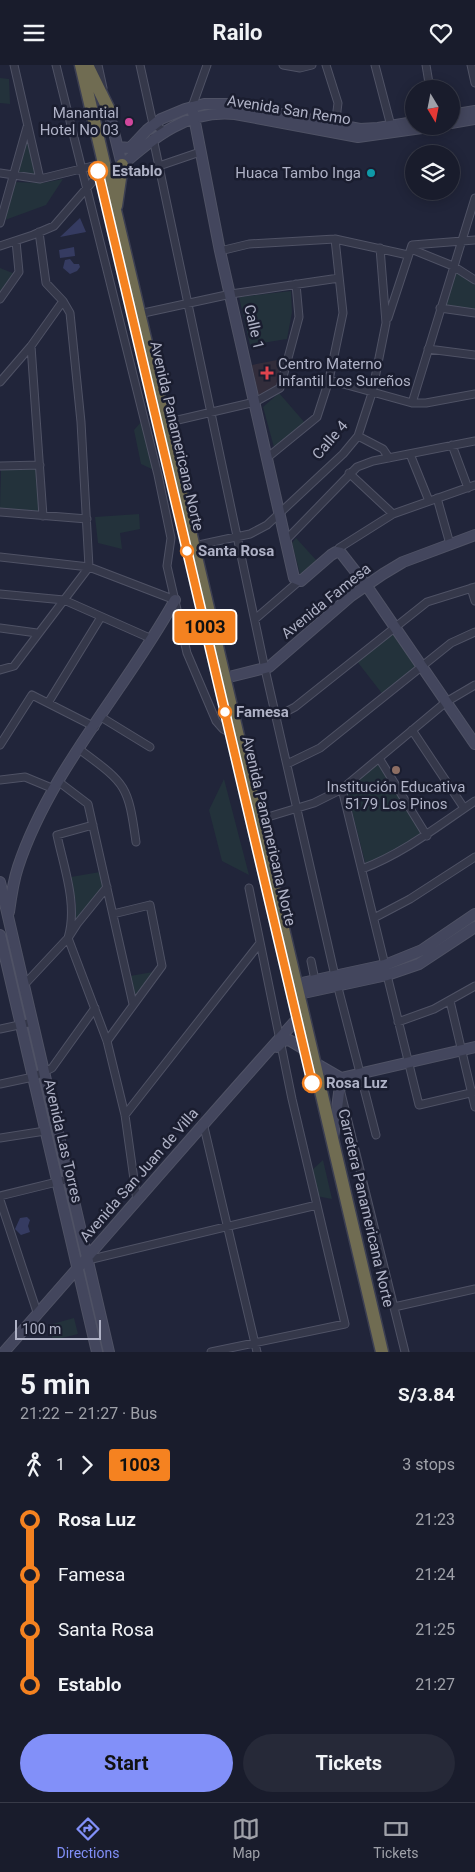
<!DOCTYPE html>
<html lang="en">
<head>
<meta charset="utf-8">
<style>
	:root { --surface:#191c2c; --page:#262938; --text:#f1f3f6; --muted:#9fa1a9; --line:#373a48; --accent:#8290f9 }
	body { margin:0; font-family:Roboto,sans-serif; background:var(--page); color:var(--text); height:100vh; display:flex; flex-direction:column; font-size:19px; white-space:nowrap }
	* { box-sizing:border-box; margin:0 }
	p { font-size:16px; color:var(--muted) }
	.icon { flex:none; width:28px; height:28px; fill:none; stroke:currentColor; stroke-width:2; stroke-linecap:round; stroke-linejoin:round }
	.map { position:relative; height:1287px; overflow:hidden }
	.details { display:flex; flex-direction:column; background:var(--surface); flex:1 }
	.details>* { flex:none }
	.badge { padding:0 10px; border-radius:4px; font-size:18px; line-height:32px }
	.needle { width:32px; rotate:170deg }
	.tools { position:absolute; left:405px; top:15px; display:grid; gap:10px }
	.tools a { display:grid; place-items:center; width:55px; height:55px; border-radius:50%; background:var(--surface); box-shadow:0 2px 12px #0003,0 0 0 1px var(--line); font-size:25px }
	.scale { position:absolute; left:15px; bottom:12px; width:86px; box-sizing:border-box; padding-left:5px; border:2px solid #afb2c6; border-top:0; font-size:14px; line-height:18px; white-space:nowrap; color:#afb2c6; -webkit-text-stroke:4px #1a1d2f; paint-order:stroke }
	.map>.badge { position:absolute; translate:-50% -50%; box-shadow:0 0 0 2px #fff }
	.legs { display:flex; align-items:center; gap:8px; height:55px; padding:0 20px; font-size:16px }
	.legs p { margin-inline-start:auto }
	.head { display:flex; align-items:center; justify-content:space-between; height:85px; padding:0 20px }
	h1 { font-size:28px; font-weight:700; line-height:38px }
	.primary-button { display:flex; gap:10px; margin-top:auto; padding:10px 20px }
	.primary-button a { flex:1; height:58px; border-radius:30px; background:var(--accent); color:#111; font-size:20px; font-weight:700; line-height:58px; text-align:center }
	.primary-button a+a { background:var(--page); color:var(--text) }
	ul { padding:0 20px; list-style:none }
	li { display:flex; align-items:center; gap:18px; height:55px; font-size:19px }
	li i { display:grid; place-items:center; width:8px; height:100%; margin:0 6px; background:currentColor }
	li i::after { content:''; width:12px; height:12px; margin:-6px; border:4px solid; border-radius:50%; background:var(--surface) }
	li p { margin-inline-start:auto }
	li:first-child i { background:linear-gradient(#0000 50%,currentColor 0) }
	li:last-child i { background:linear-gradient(currentColor 50%,#0000 0) }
	header { display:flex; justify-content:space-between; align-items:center; height:65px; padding:0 20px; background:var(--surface); font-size:22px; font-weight:700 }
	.tab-bar { display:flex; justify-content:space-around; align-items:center; height:70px; border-top:1px solid var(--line); background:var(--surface); font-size:14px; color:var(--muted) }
	.tab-bar a { display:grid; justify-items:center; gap:2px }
	.tab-bar .selected { color:var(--accent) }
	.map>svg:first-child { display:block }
	.medical { fill:#322d3b }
	.green { fill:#23323b }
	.water { fill:#353b61 }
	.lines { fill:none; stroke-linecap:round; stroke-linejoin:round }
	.street-casing { stroke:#4f5265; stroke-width:9 }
	.secondary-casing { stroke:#4f5265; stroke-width:12 }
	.highway-casing { stroke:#3c3f52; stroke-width:15 }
	.street { stroke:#35384a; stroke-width:7 }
	.secondary { stroke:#43465d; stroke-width:10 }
	.highway { stroke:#706c52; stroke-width:12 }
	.line-1-casing { stroke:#fff; stroke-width:11 }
	.line-1 { stroke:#f58220; stroke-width:8 }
	.hotel-dot { fill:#d1479c; stroke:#1a1d2f; stroke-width:2 }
	.stop-1-dot { fill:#fff; stroke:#f58220; stroke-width:2.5 }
	.culture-dot { fill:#0f9aa8; stroke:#1a1d2f; stroke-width:2 }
	.health-dot { fill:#e0444e; stroke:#1a1d2f; stroke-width:2 }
	.education-dot { fill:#8d6e63; stroke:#1a1d2f; stroke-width:2 }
	.labels { text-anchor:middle; stroke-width:5; stroke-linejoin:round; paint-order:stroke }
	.street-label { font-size:15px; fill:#afb2c6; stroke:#1a1d2f }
	.poi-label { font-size:15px; fill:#afb2c6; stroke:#1a1d2f; text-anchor:end }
	.stop-label { font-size:15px; font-weight:bold; fill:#afb2c6; stroke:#1a1d2f; text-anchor:start }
</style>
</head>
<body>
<header><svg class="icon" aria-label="menu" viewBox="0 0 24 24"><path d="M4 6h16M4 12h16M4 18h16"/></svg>Railo<svg class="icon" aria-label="heart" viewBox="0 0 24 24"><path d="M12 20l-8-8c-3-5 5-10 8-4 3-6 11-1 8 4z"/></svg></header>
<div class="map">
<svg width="475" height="1287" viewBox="0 0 475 1287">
	<rect width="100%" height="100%" fill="#21253a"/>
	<path class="medical" d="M282,294L277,320L259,332L252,300Z"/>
	<path class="green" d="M0,13L9,14L10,39L0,38Z
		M25,76H28L36,110H17Z
		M63,114L46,140L5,155L13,117L43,118Z
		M0,203L15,209L0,230Z
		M454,206L475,220V246L444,242Z
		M291,226L292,247L287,274L250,280L239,232Z
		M279,328L305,358L275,386L263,342Z
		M142,356L156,406L141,399L134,365Z
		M38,403L42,447L0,443L1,405Z
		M139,449L140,464L120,468L122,484L98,478L95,452Z
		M296,473L317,496L300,509L292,478Z
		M395,563L421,601L384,631L356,595Z
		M379,698L424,769L366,801L346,723Z
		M224,714L249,810L222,796L209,745Z
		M100,807L103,824L75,857L76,839L71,812Z
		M153,907L134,933L130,911Z
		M323,1095L332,1134L317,1131L311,1106Z
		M74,1253L78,1269L53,1275L49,1260Z"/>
	<path class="water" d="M80,153L86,167L60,172Z
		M74,182L75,191L60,193L59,185Z
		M70,194L74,199H79L80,202L77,206L70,209L63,203L65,195Z
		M27,1152L30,1155L28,1161L30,1167L21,1170L15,1164L20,1153Z"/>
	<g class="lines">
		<defs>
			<path id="street" d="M14,0L40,114
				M56,0L158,410L171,473L167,501L187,588L216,656L223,664L229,667
				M98,0L103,23
				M140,0L153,59L164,66
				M283,0L300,3L312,0
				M326,0L338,38L335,62
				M375,0L391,61
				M426,0L430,24
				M471,0L475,18
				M192,42L207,0
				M153,73L265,604L335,911L376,1070
				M159,101L200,87
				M0,108L40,114L97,100
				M0,158L27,62
				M0,181L33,170L54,161L99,109
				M411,184L453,201L475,215
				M220,186L249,179L335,174L408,190
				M0,234L19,207L16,176
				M440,243L475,248
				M139,249L231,229L339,213
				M388,253L412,180L475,175
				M31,281L43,451
				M428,284L475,290
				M329,315L412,338H426L475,329
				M0,317L31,281L63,236L46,218L39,167
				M412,338L475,133
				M165,358L255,337L280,323L299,252L296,219
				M358,371L383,384L389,393
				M452,380L468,423
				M410,389L429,436
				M268,392L317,352L329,315L343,248L335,174
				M0,401L40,400
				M349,408L393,449
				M437,433L450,479
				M0,447L87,454
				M286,475L357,402L373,396L475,376
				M194,481L250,469L267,460L343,389L358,371L372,328L386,258L380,183
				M338,487L339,483L393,449L475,420
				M0,492L89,502L175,535
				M471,523L475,536
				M0,529L64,535L152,574
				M255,554L298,517
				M0,563L37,568
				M0,605L14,601L89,502L81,357L70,248L63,236
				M48,638L101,552
				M101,652L150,682
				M276,652L295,642L427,537L475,522
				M412,665L464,743
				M0,680L32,630L95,662
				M79,684C126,719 128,719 136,777
				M379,693L427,771
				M287,699L320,683L451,578L475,567
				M0,715L25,712L54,724
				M59,717L88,739L133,939
				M342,724L385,900
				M258,755L314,738L342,724L446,637L475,620
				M93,760L57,770C64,803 78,840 68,873L107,976L125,1050L137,1136
				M362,804C404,788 438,761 475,736
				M374,853L410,834L475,792
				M311,896L315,915
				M387,910L419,1040L475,1027
				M24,920L68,873L77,859L107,822
				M450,936L475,1042
				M398,957L434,944L475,921
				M0,964L33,957
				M107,976L162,901L150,840L113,849
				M0,1019L33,1012L52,1003L95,943
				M341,1028L405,1287
				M125,1050L260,878
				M202,1059L204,1062L257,1287
				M0,1073L45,1066
				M0,1131L69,1114
				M0,1135L38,1250
				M92,1194L317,1140
				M394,1242L475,1224
				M211,1287L345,1259L292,1034L249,823"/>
			<path id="secondary" d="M192,42L220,186L294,513L301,516L331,490L336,487L341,488L366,520L475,679
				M108,43L122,100C155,72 188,44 235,49L358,72L436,61
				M451,50L475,46
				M451,58L475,54
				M118,82L130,83L147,65L161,54L185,44L204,39H227L360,64L378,63L414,57
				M225,613L269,602L351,531L383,509L403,497L475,470
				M0,817L109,1287
				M9,847C11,832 13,817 18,802C50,705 126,624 175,535
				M0,870L97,1287
				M297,919L385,900L422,885L475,849
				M299,929L387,910L419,899L475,862
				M277,982L283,976L289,975L304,984
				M315,998L341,1013L475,982
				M333,1073L341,1013
				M4,1287C102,1176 198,1064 297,954"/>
			<path id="highway" d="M81,0L382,1287
				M87,0L108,43
				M116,141L122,100"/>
		</defs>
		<use href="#street" class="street-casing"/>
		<use href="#secondary" class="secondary-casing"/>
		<use href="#highway" class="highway-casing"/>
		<use href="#street" class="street"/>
		<use href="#secondary" class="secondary"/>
		<use href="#highway" class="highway"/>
	</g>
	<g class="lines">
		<defs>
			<path id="line-1" d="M98,106L312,1018"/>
		</defs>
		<use href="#line-1" class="line-1-casing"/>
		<use href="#line-1" class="line-1"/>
	</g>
	<circle class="hotel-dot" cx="129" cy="57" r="5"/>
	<g class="stop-1-dot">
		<circle cx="98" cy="106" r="9"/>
		<circle cx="187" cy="486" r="6"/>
		<circle cx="225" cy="647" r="6"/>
		<circle cx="312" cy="1018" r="9"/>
	</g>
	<circle class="culture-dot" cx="371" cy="108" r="5"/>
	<path class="health-dot" d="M264.5 300.5h5v5h5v5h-5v5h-5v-5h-5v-5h5z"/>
	<circle class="education-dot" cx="396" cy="705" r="5"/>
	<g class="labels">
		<g class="street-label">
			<text transform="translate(289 45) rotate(9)" y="5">Avenida San Remo</text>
			<text transform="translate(254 262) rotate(77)" y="5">Calle 1</text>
			<text transform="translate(177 371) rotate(77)" y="5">Avenida Panamericana Norte</text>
			<text transform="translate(330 375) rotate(-49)" y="5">Calle 4</text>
			<text transform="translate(326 536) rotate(-39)" y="5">Avenida Famesa</text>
			<text transform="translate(269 766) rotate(77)" y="5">Avenida Panamericana Norte</text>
			<text transform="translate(63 1076) rotate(77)" y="5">Avenida Las Torres</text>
			<text transform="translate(139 1110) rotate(-49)" y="5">Avenida San Juan de Villa</text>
			<text transform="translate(366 1143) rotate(77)" y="5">Carretera Panamericana Norte</text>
		</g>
		<g class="poi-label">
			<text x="119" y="53">Manantial<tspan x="119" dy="17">Hotel No 03</tspan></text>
			<text x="361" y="113">Huaca Tambo Inga</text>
			<text x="278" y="304" text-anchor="start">Centro Materno<tspan x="278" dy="17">Infantil Los Sureños</tspan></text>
			<text x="396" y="727" text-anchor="middle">Institución Educativa<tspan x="396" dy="17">5179 Los Pinos</tspan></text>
		</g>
		<g class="stop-label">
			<text x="112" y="111">Establo</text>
			<text x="198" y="491">Santa Rosa</text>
			<text x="236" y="652">Famesa</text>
			<text x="326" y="1023">Rosa Luz</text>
		</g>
	</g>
</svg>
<div class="tools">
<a><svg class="needle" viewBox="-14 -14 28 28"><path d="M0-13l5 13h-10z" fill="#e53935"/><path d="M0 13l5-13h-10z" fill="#9fa1a9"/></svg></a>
<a><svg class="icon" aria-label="layers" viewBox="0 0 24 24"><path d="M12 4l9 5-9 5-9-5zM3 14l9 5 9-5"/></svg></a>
</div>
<div class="scale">100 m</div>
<b class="badge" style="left:205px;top:562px;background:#f58220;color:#111">1003</b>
</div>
<section class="details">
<div class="head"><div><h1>5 min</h1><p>21:22 – 21:27 · Bus</p></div><b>S/3.84</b></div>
<div class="legs"><svg class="icon" aria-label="walk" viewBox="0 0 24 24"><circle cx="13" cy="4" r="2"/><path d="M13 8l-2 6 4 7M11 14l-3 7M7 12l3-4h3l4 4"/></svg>1<svg class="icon" aria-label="forward" viewBox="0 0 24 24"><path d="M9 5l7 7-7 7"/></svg><b class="badge" style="background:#f58220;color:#111">1003</b><p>3 stops</p></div>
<ul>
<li><i style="color:#f58220"></i><b>Rosa Luz</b><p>21:23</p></li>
<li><i style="color:#f58220"></i><span>Famesa</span><p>21:24</p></li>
<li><i style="color:#f58220"></i><span>Santa Rosa</span><p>21:25</p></li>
<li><i style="color:#f58220"></i><b>Establo</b><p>21:27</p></li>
</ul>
<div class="primary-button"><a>Start</a><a>Tickets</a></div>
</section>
<nav class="tab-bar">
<a class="selected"><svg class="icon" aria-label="directions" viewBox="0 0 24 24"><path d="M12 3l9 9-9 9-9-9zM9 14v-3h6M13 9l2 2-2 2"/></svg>Directions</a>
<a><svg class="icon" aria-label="map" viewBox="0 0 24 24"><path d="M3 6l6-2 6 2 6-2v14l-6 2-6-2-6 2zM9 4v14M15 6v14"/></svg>Map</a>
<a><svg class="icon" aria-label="tickets" viewBox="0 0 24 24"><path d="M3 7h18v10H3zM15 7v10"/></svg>Tickets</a>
</nav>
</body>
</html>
